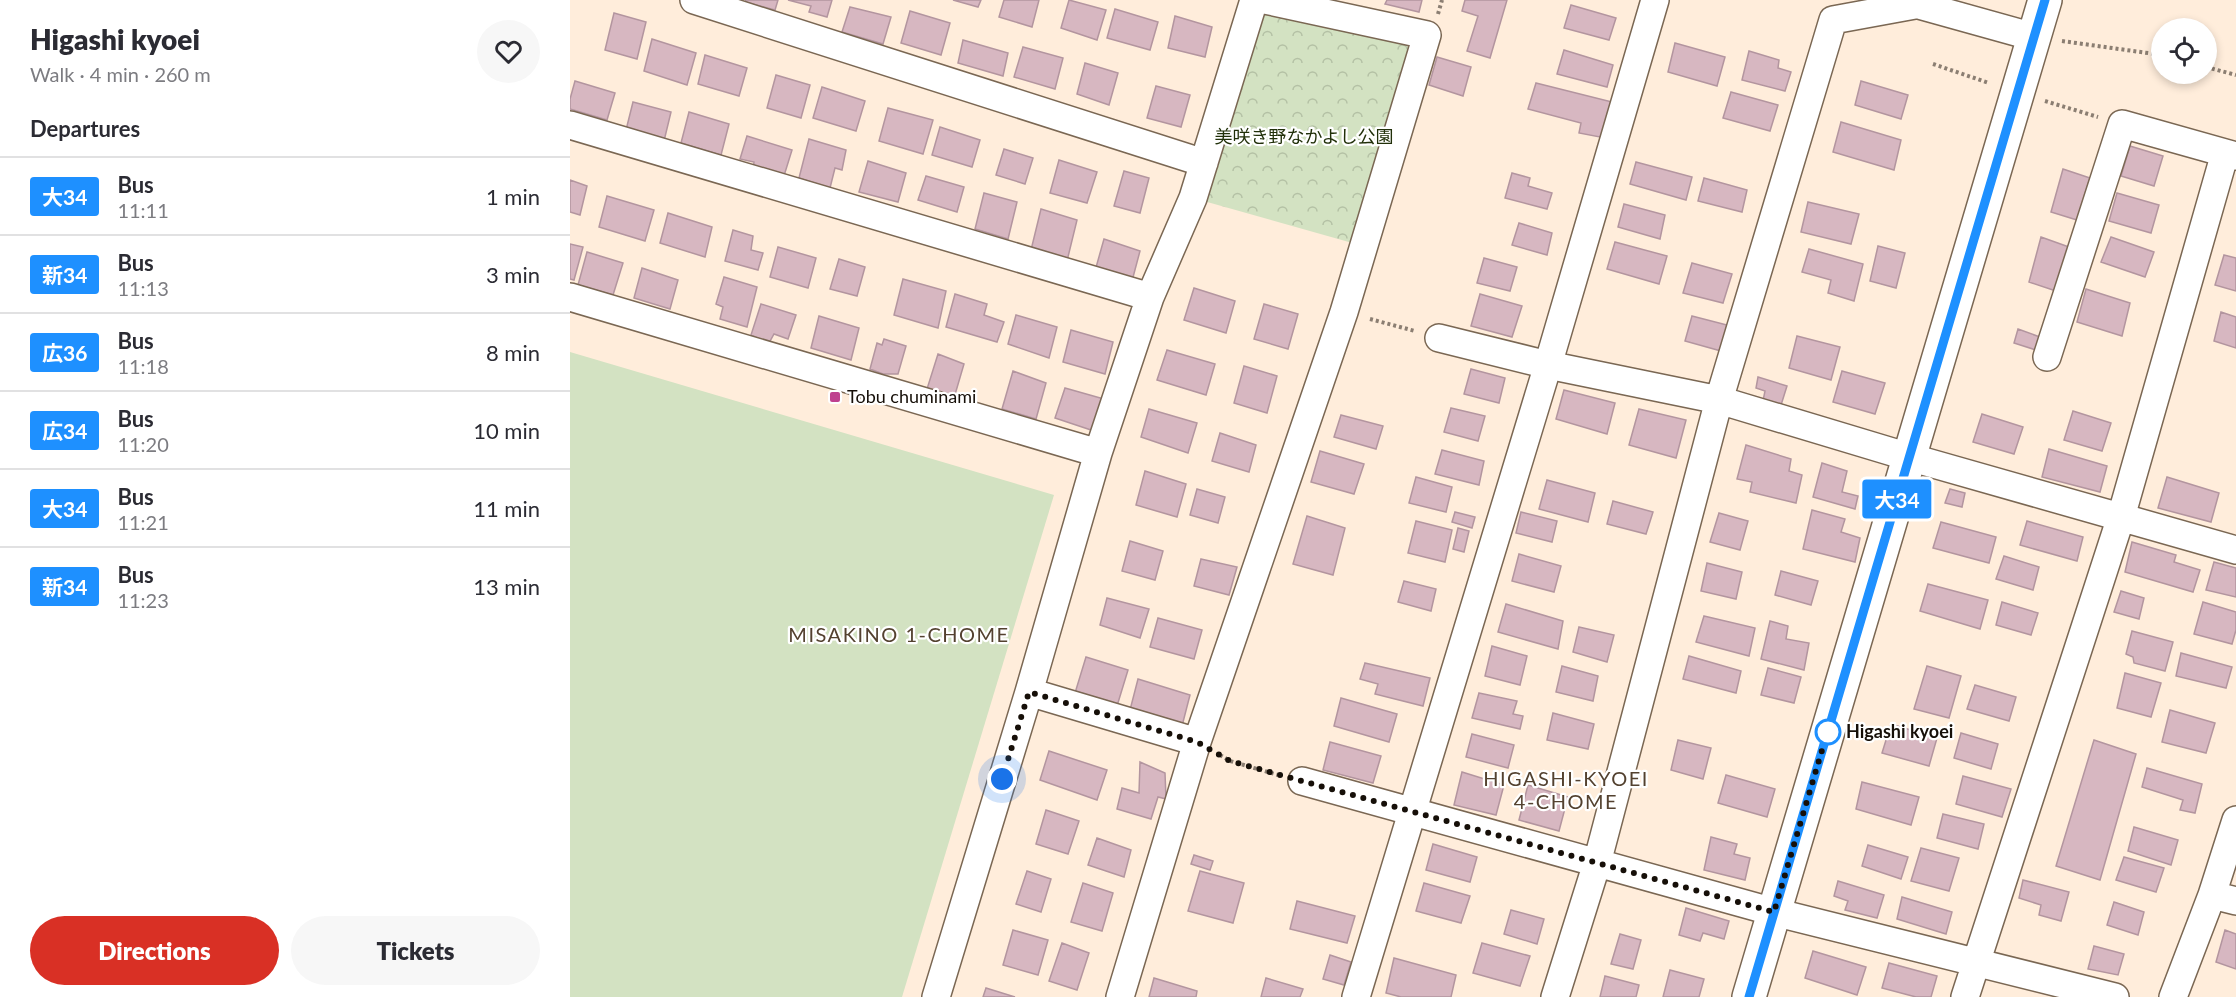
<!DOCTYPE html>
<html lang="en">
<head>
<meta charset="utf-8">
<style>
	:root { --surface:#fff; --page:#f7f7f7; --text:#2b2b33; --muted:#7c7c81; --line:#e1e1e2; --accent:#d93025 }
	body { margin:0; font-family:Lato,"Noto Sans JP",sans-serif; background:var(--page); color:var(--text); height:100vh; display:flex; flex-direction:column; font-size:22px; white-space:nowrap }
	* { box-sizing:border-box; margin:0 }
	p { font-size:20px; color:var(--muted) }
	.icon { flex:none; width:33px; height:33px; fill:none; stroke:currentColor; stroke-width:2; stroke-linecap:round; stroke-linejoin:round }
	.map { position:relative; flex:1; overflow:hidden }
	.panel { display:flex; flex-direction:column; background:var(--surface); width:570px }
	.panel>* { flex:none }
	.badge { padding:0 12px; border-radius:4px; font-size:21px; line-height:39px }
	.controls { position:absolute; left:1581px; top:18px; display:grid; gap:12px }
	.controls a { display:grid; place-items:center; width:66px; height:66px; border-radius:50%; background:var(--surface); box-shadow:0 3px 9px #0003; font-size:30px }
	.you { position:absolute; width:30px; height:30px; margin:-15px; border:4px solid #fff; border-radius:50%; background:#1a73e8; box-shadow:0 0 0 9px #1a73e833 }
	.map>.badge { position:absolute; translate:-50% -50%; box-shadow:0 0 0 3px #fff }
	h2 { padding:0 30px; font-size:22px; line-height:54px }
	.round { display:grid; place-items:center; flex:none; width:63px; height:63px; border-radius:32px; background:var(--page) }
	.head { display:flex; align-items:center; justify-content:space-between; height:102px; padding:0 30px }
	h1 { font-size:28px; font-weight:800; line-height:45px }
	.action { display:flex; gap:12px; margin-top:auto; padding:12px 30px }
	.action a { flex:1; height:69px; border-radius:36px; background:var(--accent); color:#fff; font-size:24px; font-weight:800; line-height:69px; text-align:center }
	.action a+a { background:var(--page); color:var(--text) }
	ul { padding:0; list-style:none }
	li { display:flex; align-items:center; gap:18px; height:78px; padding:0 30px; border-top:2px solid var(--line) }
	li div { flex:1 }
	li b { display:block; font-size:22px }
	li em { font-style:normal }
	li .badge { min-width:66px; font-weight:700; text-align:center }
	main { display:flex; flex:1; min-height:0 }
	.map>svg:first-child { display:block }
	.forest { fill:url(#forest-crowns) }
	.garden { fill:#d3e2c2 }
	.building { fill:#d7b7c1; stroke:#b3959f; stroke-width:1.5 }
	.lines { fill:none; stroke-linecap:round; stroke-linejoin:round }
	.street-casing { stroke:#7a6753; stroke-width:30 }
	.secondary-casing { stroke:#7a6753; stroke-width:36 }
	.path { stroke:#8b7e72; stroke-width:4; stroke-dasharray:3 3; stroke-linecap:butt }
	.street { stroke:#fff; stroke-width:27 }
	.secondary { stroke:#fff; stroke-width:33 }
	.line-casing { stroke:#fff; stroke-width:14 }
	.line { stroke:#1e90ff; stroke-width:9 }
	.walk { stroke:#160f08; stroke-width:6; stroke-dasharray:0 10.8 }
	.poi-dot { fill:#bf418f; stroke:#fff; stroke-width:2 }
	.stop-dot { fill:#fff; stroke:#1e90ff; stroke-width:3 }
	.labels { text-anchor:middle; stroke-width:4.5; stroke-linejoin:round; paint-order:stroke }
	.park-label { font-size:18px; fill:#213009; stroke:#fff }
	.poi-label { font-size:18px; fill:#160f08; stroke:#fff; text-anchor:start }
	.stop-label { font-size:18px; font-weight:bold; fill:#160f08; stroke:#fff; text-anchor:start }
	.neighbourhood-label { font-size:20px; letter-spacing:1.5px; fill:#53412f; stroke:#fff }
</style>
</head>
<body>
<main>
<section class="panel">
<div class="head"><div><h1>Higashi kyoei</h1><p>Walk · 4 min · 260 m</p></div><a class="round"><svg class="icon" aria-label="heart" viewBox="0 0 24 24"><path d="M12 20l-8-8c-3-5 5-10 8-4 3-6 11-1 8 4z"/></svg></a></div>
<h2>Departures</h2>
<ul>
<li><span class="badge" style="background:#1e90ff;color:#fff">大34</span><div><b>Bus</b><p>11:11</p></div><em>1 min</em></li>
<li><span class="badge" style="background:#1e90ff;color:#fff">新34</span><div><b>Bus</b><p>11:13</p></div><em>3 min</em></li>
<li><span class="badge" style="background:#1e90ff;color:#fff">広36</span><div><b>Bus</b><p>11:18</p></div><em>8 min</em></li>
<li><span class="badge" style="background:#1e90ff;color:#fff">広34</span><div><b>Bus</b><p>11:20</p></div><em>10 min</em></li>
<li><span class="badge" style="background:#1e90ff;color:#fff">大34</span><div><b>Bus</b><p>11:21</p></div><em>11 min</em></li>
<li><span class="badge" style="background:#1e90ff;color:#fff">新34</span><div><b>Bus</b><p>11:23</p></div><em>13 min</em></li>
</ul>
<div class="action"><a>Directions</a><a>Tickets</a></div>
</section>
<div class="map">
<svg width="1666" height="997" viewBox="0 0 1666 997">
	<defs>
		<pattern id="forest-crowns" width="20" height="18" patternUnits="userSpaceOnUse" patternTransform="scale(1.5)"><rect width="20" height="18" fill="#d3e2c2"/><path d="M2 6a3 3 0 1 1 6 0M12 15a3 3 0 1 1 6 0" fill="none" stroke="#b4c1a5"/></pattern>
	</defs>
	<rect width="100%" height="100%" fill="#ffeddb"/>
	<path class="forest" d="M684,0L857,35L793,246L623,198Z"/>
	<path class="garden" d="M0,352L484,495L332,997H0Z"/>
	<path class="building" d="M176,0H208L205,10L175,2Z
		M218,0H262L257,17L239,12L241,6Z
		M383,0H411L408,7Z
		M434,0H469L462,27L429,17Z
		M499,0L536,10L527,40L491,28Z
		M817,0H852L849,12L815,4Z
		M895,0H937L920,58L897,51L908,16L892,11Z
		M1001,5L1046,18L1039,40L994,28Z
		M280,7L321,17L313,44L272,32Z
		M545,9L588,22L580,50L537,38Z
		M340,11L380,23L371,55L331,43Z
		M44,13L76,22L67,59L35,50Z
		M605,16L642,27L635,57L598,48Z
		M82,39L126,53L117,85L74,71Z
		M393,40L438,53L433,76L388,63Z
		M1105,43L1155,57L1147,86L1098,72Z
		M453,47L493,58L485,89L444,77Z
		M994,50L1043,65L1037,87L987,74Z
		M1179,51L1209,60L1208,68L1221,72L1215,91L1172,80Z
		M135,55L177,68L169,96L128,84Z
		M867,57L901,67L893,96L859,85Z
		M515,63L548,73L539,105L507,94Z
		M206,75L240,85L231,118L197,108Z
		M5,81L45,93L37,120L0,109V99Z
		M1291,81L1338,95L1331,119L1285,105Z
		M966,83L1046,103L1035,138L1009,133L1011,123L958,109Z
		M586,86L620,95L611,127L577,118Z
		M252,87L295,101L286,131L243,118Z
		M1161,92L1208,105L1200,131L1153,118Z
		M63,102L101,112L94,141L56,130Z
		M318,108L363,120L353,154L309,141Z
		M119,112L159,124L151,155L111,143Z
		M1271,122L1331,140L1324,170L1263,152Z
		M370,127L410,140L402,167L362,155Z
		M177,136L222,150L213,179L183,170L184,162L170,159Z
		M239,139L276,150L272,170L265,168L260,188L229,178Z
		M1560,146L1593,156L1584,186L1551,176Z
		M434,149L463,158L455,184L426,175Z
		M489,160L527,172L517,203L480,193Z
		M298,161L336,173L328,202L289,192Z
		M1066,162L1122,177L1116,200L1060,184Z
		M1493,169L1520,178L1507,220L1481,212Z
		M554,171L579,178L570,213L544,206Z
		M942,173L960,178L958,186L982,193L977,209L935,198Z
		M356,176L394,187L387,212L348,200Z
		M1134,178L1177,190L1172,212L1128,201Z
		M0,180L17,186L10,215L0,212Z
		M414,193L447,202L438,239L405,229Z
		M1547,193L1589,205L1581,233L1539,221Z
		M37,196L84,210L75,241L29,227Z
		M1238,202L1289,214L1281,244L1231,232Z
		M1054,204L1095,215L1090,239L1048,227Z
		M471,209L507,220L497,261L461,250Z
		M98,213L142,227L135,257L90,243Z
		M949,223L982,233L977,255L942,245Z
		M163,230L183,236L181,250L193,253L188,270L155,261Z
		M1471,237L1499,247L1486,291L1459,282Z
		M1541,237L1584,252L1575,277L1531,262Z
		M534,239L570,251L562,281L525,271Z
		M1045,242L1097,256L1089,284L1037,269Z
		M0,244L13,247L4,280L0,279Z
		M1308,246L1335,253L1326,288L1300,281Z
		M208,247L246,258L238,288L200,277Z
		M1239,249L1293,264L1284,301L1258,293L1261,280L1232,272Z
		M17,252L53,263L43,295L8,285Z
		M1654,255L1666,258V291L1645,285Z
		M914,258L947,267L940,291L907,283Z
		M269,259L295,267L287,296L260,289Z
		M1122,263L1162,274L1153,303L1113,293Z
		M72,268L108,280L100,309L64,298Z
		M154,277L187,287L177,327L150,319L153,307L146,304Z
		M333,279L376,291L368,328L324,315Z
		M624,288L665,301L656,333L614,320Z
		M1516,289L1560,303L1552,336L1507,322Z
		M385,294L417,304L414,315L434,322L427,342L376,327Z
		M910,294L952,306L942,337L901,326Z
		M191,304L226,315L218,339L204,334L199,343L181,335Z
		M694,304L728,314L718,349L684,339Z
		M1651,312L1666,317V348L1644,341Z
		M446,315L487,327L479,358L438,344Z
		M249,316L289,328L281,360L241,348Z
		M1122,316L1157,325L1151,351L1115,341Z
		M1448,329L1470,337L1466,350L1444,343Z
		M501,330L543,342L535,374L493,362Z
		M1227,336L1270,347L1261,380L1219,368Z
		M314,339L336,346L328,374H313L300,369L307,343L312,345Z
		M597,350L645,364L636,395L587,380Z
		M368,354L394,364L384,398L357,389Z
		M674,366L707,376L697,413L664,403Z
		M901,369L935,378L929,403L894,394Z
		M443,371L476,383L466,419L432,409Z
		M1272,371L1315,383L1305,414L1263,402Z
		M1188,377L1217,386L1211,405L1193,401L1195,391L1186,388Z
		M495,388L534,399L524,431L485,418Z
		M994,390L1045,403L1037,434L986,419Z
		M881,408L915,416L908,441L874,432Z
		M579,409L627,423L618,453L571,437Z
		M1069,409L1116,420L1106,458L1059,445Z
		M1503,411L1541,423L1532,451L1494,440Z
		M1412,414L1453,427L1444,454L1403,442Z
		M771,415L813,426L806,449L764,437Z
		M650,433L686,445L679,472L642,461Z
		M1176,445L1221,459L1219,471L1232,475L1226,503L1180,492L1182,482L1167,479Z
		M1479,449L1537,466L1530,492L1472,477Z
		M872,450L914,461L909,485L865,474Z
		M750,451L794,464L784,494L741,482Z
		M1252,463L1277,471L1272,492L1288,496L1285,509L1243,497Z
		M575,471L616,484L607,517L566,505Z
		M846,477L882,487L876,512L839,503Z
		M1597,477L1649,493L1641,522L1588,508Z
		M977,480L1025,493L1018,522L969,509Z
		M627,489L655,497L648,523L620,515Z
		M1380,489L1395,493L1392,507L1375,503Z
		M1043,501L1083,512L1076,534L1037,524Z
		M1242,510L1275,519L1271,532L1290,538L1285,562L1233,549Z
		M885,512L905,517L902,528L882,522Z
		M951,512L987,521L982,542L946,533Z
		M1149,513L1178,521L1170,550L1140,542Z
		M737,516L775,528L763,575L723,564Z
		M846,521L882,530L875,562L838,553Z
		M1457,521L1513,537L1507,561L1450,545Z
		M1371,522L1426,537L1419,563L1363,548Z
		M888,528L899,531L894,552L883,549Z
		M560,541L593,551L585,580L552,571Z
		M1562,542L1606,555L1604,562L1630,570L1623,592L1555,572Z
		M949,554L991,566L984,592L942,581Z
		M1434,556L1469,567L1463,590L1426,579Z
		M631,559L667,567L659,595L624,586Z
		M1644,562L1666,568V597L1636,590Z
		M1137,563L1172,572L1166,599L1131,591Z
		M1211,571L1248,581L1241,605L1205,595Z
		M834,581L866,589L861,611L828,602Z
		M1358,584L1418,600L1410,629L1350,611Z
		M1551,591L1574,598L1569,619L1544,612Z
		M537,598L579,609L570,638L530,625Z
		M1432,602L1468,613L1461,635L1426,625Z
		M1633,602L1666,612V630L1662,644L1624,634Z
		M936,604L993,621L988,649L928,632Z
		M1134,616L1185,628L1179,656L1126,642Z
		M588,618L632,630L624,659L580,647Z
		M1200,621L1218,626L1216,639L1239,643L1234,670L1191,659Z
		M1009,627L1044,635L1037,662L1003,652Z
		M1562,631L1603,642L1595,671L1564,663L1563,657L1556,654Z
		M922,646L957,656L950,685L915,676Z
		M1611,653L1662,667L1656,688L1606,676Z
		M1119,656L1171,671L1166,693L1113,679Z
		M516,657L558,670L547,706L505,693Z
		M795,663L860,678L853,706L805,694L808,684L790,679Z
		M992,666L1028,676L1023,701L986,692Z
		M1357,666L1391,676L1379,718L1344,709Z
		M1198,668L1231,677L1224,703L1191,695Z
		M1555,673L1591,683L1581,717L1547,708Z
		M568,679L620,695L612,726L560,710Z
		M1405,685L1446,697L1439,721L1397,709Z
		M909,693L947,701L943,714L953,716L950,729L902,718Z
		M771,698L827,714L819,742L764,726Z
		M1600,710L1645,723L1636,753L1592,742Z
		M983,713L1024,724L1018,749L977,740Z
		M1321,724L1367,738L1359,766L1312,753Z
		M1391,733L1428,744L1421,769L1384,758Z
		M902,734L944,745L938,768L896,757Z
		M1108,740L1141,748L1133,779L1101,770Z
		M1524,740L1566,754L1530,880L1486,866Z
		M760,742L811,756L803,783L753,770Z
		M479,751L537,770L527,800L470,780Z
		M570,762L595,773L596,799L588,797L581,819L547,809L552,788L569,793Z
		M1577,768L1632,784L1625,813L1610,810L1613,800L1572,787Z
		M892,772L934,785L926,815L884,805Z
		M1156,775L1205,789L1197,817L1148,803Z
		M1393,776L1441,789L1432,817L1386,804Z
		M1292,782L1349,797L1341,825L1286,809Z
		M958,785L998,797L989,831L949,820Z
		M476,810L509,821L498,854L466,844Z
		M1373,814L1414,824L1408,849L1367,838Z
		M1564,827L1608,840L1601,865L1558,851Z
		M1141,837L1167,844L1164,854L1180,858L1175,880L1134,870Z
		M527,838L561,850L554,877L518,865Z
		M863,844L907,857L900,882L856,870Z
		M1298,845L1338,857L1331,879L1292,866Z
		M1351,848L1389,858L1379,891L1341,881Z
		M624,855L643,861L640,870L621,864Z
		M1554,857L1594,868L1586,892L1546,880Z
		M457,871L481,879L471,912L446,904Z
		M630,871L674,883L663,923L618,911Z
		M1453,880L1499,892L1491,921L1469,915L1471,905L1449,898Z
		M1268,881L1314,895L1307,918L1275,910L1278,901L1264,896Z
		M513,883L543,893L532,931L501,922Z
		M854,883L900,896L891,923L846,911Z
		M1332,897L1382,912L1376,934L1327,919Z
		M727,901L785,916L777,943L720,929Z
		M1544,902L1574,912L1568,935L1537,925Z
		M1116,908L1159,921L1154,939L1133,933L1130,941L1109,935Z
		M941,910L974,919L967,944L934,934Z
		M443,930L478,940L468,975L433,965Z
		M1655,930L1666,934V969L1646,962Z
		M1050,934L1071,940L1063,969L1041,964Z
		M492,943L519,953L507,990L479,981Z
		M912,943L960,956L950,986L903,973Z
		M1524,946L1554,954L1548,975L1518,969Z
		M1243,951L1296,967L1287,995L1235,978Z
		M760,955L781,962L774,985L753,979Z
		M824,958L886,975L881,997H831L816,993Z
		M1319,963L1367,976L1361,997H1346L1312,988Z
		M1100,970L1134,979L1129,997H1093Z
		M1035,976L1069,985L1066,997H1030Z
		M584,978L627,991L626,997H579Z
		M696,978L733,989L730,997H691Z
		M416,988L445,997H413Z"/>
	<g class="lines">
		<defs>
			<path id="street" d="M124,0L634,163
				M1331,0L1464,37
				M0,125L580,297
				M0,297L528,453
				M869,338L978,365L1149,400L1339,457L1666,550
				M1477,357L1552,124L1666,156
				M459,692L627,742
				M732,781L1204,912L1545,997
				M1642,895L1666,901
				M366,997L459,692L528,453L580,297L623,198L684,0
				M550,997L627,742L774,312L857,35L695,0
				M786,997L978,365L1085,0
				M985,997L1027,863L1149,400L1263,20L1345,5
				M1395,997L1551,517L1655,153
				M1603,997L1642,895L1666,820"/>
			<path id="secondary" d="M1179,997L1475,0"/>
		</defs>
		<use href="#street" class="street-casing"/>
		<use href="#secondary" class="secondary-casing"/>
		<path class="path" d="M868,14L872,0
			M1492,41L1592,55
			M1363,64L1419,83
			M1636,67L1666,75
			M1475,101L1528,117
			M800,319L845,331
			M650,755L660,761L708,775"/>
		<use href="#street" class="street"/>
		<use href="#secondary" class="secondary"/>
	</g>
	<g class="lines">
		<defs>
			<path id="line" d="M1179,997L1475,0"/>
		</defs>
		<use href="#line" class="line-casing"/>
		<use href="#line" class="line"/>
		<path class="walk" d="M432,779L459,692L627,742L660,761L1204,912L1258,730V732"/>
	</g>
	<rect class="poi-dot" x="259" y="391" width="12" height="12" rx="3"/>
	<circle class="stop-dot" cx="1258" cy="732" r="12"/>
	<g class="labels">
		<g class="park-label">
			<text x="734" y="143">美咲き野なかよし公園</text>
		</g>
		<g class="poi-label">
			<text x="277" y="403">Tobu chuminami</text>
		</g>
		<g class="stop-label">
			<text x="1276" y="738">Higashi kyoei</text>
		</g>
		<g class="neighbourhood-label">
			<text x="329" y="642">MISAKINO 1-CHOME</text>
			<text x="996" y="786">HIGASHI-KYOEI<tspan x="996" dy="23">4-CHOME</tspan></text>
		</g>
	</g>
</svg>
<div class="controls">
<a><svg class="icon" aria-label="locate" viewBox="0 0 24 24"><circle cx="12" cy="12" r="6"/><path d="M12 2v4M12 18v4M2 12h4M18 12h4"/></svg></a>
</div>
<div class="you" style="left:432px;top:779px"></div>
<b class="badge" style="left:1327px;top:499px;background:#1e90ff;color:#fff">大34</b>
</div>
</main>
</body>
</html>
